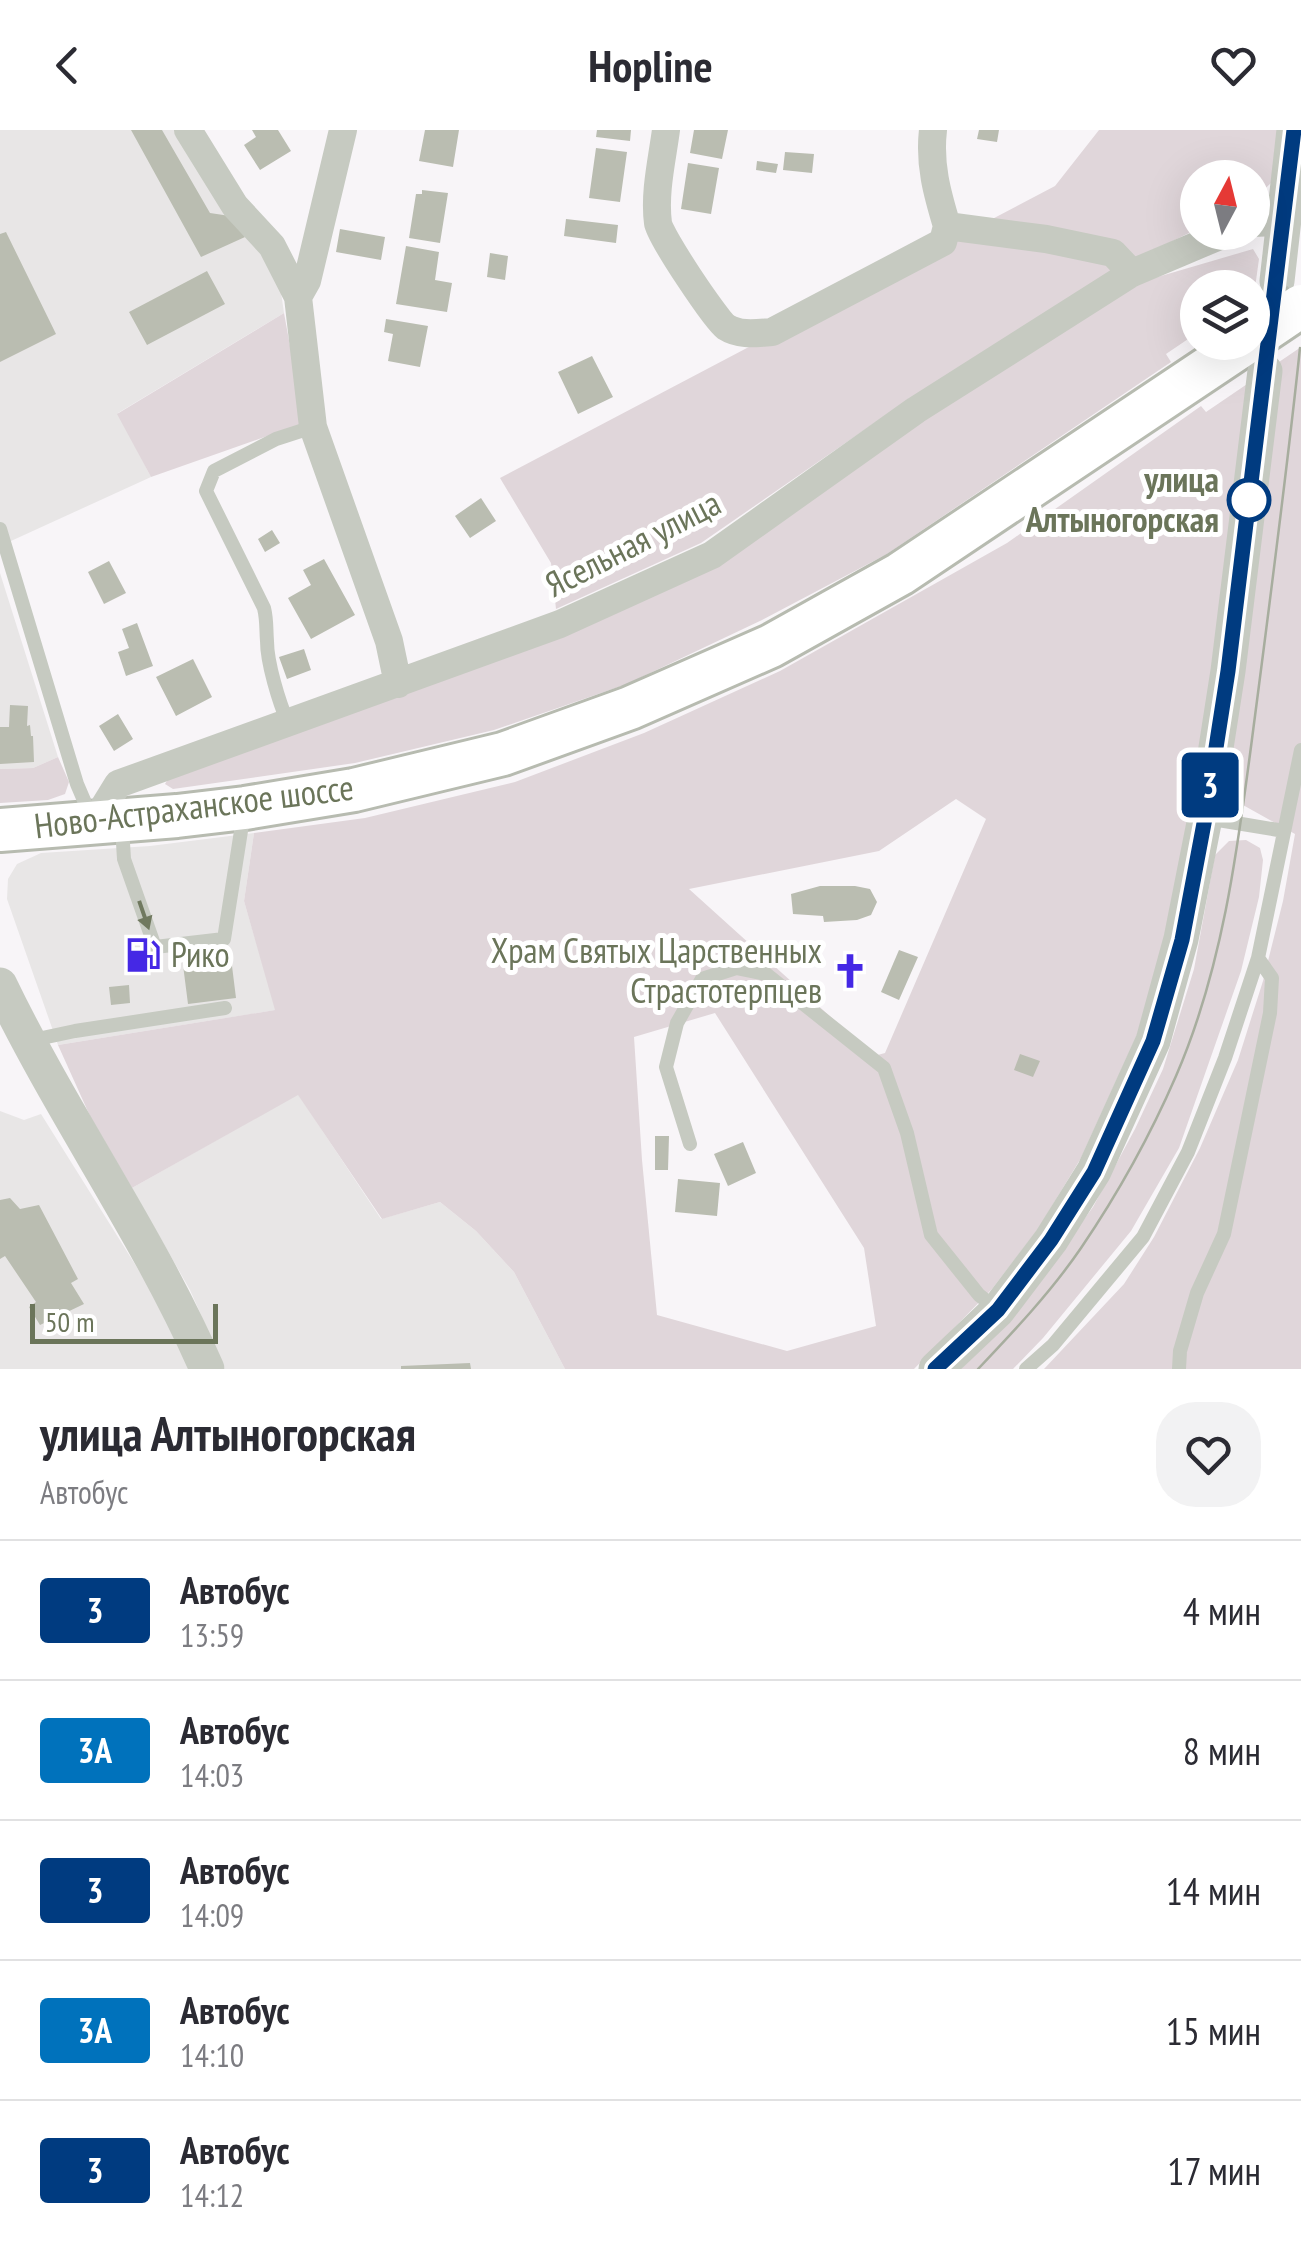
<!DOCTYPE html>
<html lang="ru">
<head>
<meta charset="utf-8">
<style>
	:root { --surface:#fff; --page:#f2f2f3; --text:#2b2b33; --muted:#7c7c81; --line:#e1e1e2 }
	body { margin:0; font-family:"PT Sans Narrow",sans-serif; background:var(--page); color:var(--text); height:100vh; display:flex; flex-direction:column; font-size:38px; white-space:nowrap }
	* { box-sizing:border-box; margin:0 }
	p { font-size:32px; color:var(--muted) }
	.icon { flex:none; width:55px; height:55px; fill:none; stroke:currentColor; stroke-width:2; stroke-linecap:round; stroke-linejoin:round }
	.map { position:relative; height:1239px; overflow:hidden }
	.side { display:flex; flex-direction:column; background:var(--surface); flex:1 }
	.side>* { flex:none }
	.badge { padding:0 20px; border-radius:8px; font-size:35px; line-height:65px }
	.needle { width:65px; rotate:7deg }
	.controls { position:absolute; left:1180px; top:30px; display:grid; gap:20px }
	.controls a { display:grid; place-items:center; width:90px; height:90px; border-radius:50%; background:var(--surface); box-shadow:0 10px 40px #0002; font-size:50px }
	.scale { position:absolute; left:30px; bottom:25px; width:188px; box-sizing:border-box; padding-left:10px; border:5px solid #6b755a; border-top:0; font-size:28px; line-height:35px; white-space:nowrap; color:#6b755a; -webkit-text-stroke:8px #fff; paint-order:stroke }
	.map>.badge { position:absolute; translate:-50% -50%; box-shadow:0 0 0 5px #fff }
	.round { display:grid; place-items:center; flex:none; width:105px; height:105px; border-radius:40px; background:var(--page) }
	.headline { display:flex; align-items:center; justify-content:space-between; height:170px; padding:0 40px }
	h1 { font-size:48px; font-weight:700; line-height:75px }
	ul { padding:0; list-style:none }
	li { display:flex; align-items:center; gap:30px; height:140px; padding:0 40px; border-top:2px solid var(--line) }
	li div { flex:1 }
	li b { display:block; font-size:38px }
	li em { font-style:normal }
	li .badge { min-width:110px; font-weight:700; text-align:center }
	header { display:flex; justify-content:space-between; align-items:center; height:130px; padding:0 40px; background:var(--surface); font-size:45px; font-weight:700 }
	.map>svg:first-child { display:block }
	.built { fill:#e8e6e6 }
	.green { fill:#e0d6da; fill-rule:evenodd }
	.building { fill:#babdb1 }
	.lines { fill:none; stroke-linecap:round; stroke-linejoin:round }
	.primary-casing { stroke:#b7bbb0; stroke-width:48 }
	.service { stroke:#c6cac1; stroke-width:14 }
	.minor { stroke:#c6cac1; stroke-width:28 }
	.tertiary { stroke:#c6cac1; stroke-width:35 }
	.primary { stroke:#fff; stroke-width:42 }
	.tram { stroke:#a7ad9e; stroke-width:2.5 }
	.primary-bridge-casing { stroke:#b7bbb0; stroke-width:48; stroke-linecap:butt }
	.primary-bridge { stroke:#fff; stroke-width:42 }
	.oneway { fill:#70795f }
	.line-casing { stroke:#fff; stroke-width:22 }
	.line { stroke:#003b80; stroke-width:15 }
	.stop-dot { fill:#fff; stroke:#003b80; stroke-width:5 }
	.labels { text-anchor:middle; stroke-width:10; stroke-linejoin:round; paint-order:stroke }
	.stop-label { font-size:35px; font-weight:bold; fill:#6b755a; stroke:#fff; text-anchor:end }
	.street-label { font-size:35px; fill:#6b755a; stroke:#fff }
	.poi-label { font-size:35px; fill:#6b755a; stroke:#fff; text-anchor:end }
</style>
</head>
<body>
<header><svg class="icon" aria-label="back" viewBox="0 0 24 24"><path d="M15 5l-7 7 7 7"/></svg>Hopline<svg class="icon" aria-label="heart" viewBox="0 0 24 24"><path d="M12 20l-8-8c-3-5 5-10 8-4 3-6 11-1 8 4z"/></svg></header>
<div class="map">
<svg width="1301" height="1239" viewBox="0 0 1301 1239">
	<rect width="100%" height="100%" fill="#f8f5f8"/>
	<path class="built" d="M0,0H180L230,86L245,107L267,124L279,148L284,183L118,283L151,347L0,416Z
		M0,443L58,627L33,638L0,639Z
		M254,703L244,771L276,880L58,915L7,769L8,749L17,734L41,723L150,716Z
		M298,964L381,1089L440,1072L476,1101L514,1142L565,1239H225L190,1160L132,1058Z
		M0,981L24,990L41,984L158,1171L191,1239H0Z"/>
	<path class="green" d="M1099,0H1280L1272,52L1253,70L1252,48H1198L1197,99L1120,137L909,269L701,413L556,479L551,433L500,348L1055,56Z
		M1253,119L1259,129L1254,165L1253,167L1252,158H1198L1197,203L1166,224L1171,232L887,424L762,490L627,554L494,600L355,633L173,659L165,654L171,644L561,504L924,290L1137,153Z
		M284,183L304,293L151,347L117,284Z
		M1301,217V1239H1044L1124,1154L1154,1107L1200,1018L1238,930L1263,851L1283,771L1295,704L1234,670L1226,659L1279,232Z
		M1256,248L1196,639L1167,806L1137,905L1081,1028L1038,1099L992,1159L914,1239H565L514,1142L476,1101L440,1072L382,1089L298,965L132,1058L90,986L58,915L275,880L244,771L254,703L365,688L515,652L644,603L780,541L1007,413L1201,276L1206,282ZM956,669L986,689L885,923L874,926L689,759L879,721ZM715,883L864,1118L876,1196L787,1221L657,1185L642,1030L634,907Z
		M58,627L69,652L65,664L48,670L0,673V639L33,638Z
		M1246,710L1260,718L1263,730L1259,767L1241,841L1179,1018L1131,1101L1043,1208L1013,1239H961L1013,1187L1093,1077L1135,999L1163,939L1194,839L1215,725L1229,711Z"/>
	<path class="building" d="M131,0H162L210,83L230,86L245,107L201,127Z
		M252,0H278L291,21L260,40L244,15L256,7Z
		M425,0H459L453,37L419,31Z
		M597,0H631L630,11L596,7Z
		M694,0H728L722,29L690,23Z
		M979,0H999L997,12L977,9Z
		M596,18L627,22L620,72L589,68Z
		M785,22L814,24L812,43L783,40Z
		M757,31L778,34L776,43L756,40Z
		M688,33L719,38L711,84L681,79Z
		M422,60L448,63L440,113L409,108L416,64H422Z
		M566,89L618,95L616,113L564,106Z
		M340,99L385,107L381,130L336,122Z
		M6,102L56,204L0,232V104Z
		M406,116L439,122L435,150L452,153L447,182L396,174Z
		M490,123L508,126L505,150L487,147Z
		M207,141L225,174L147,215L129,182Z
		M386,189L428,196L420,237L388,231L393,204L384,202Z
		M592,226L613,267L578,284L558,242Z
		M481,368L496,391L470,408L455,386Z
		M272,400L280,413L265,422L258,409Z
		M324,429L355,485L311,509L288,468L311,455L303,440Z
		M109,431L126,463L104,474L88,442Z
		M137,493L153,536L126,546L118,522L129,518L122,499Z
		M304,519L311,540L287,549L279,527Z
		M193,529L212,567L176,586L156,547Z
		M10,575L28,576L27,596L30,595L31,606H33L34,632L0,634V597H9Z
		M118,584L133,609L114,621L99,596Z
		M820,756H855L870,759L877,772L871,785L857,790L824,792L823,786L793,784L791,764Z
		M899,820L918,827L899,870L881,862Z
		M231,828L236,868L188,874L183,835Z
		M129,855L130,873L111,875L109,857Z
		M1020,924L1040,931L1033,947L1014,940Z
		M655,1006H669L668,1040H655Z
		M743,1012L756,1043L728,1056L714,1024Z
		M678,1049L720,1053L717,1086L675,1082Z
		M10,1068L20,1079L39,1075L78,1149L71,1153L84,1174L40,1195L29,1177L36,1172L5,1126L0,1129V1070Z
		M470,1233L471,1239H401V1236Z"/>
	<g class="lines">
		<defs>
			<path id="primary" d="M0,700L177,686L245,678L354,660L503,624L630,578L771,516L900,444L1247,212"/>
		</defs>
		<use href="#primary" class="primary-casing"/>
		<path class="service" d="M0,399L77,654L92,689
			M288,593C279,572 267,533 267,511C266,499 267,490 264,478L206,361L214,341L276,309L313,297
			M1206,688L1284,701
			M122,697L124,729L155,817L224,809L244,682
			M28,911L75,901L225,878
			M690,1014L666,937L677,893L702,849L736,838L766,844L884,938L907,1003L931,1105L979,1165L998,1180
			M1026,1239L1053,1215L1143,1107L1188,1022L1225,928L1258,828L1301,620
			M1179,1239L1180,1221L1197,1163L1224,1104L1270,883L1272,848L1258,828"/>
		<path class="minor" d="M188,0L235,76L272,116L298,167L313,297L389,511L398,554
			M666,0C662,30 654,63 658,93C659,105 716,190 726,197C740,206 757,203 772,202L943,112L947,96
			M933,0C929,34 937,63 947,96
			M1252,93L1282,92
			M947,96L1046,109L1113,123L1132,143
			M298,167L307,151L343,0
			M94,693L118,654L560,494L712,425L916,280L1132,143L1229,102"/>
		<path class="tertiary" d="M1277,151L1294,0
			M0,855C63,986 149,1106 207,1239
			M936,1239L998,1180L1051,1110L1094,1041L1153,911L1181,809L1205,688L1228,541L1265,241"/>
		<use href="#primary" class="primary"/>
		<path class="tram" d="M978,1239C1014,1201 1051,1162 1081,1118C1117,1065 1150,1006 1176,946C1225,833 1239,708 1255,586C1271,463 1287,341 1300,218"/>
		<defs>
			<path id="primary-bridge" d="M1252,209L1301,176"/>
		</defs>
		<use href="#primary-bridge" class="primary-bridge-casing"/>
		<use href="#primary-bridge" class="primary-bridge"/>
	</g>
	<defs><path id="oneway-solid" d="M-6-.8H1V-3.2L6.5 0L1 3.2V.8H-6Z" transform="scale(2.5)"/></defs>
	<use class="oneway" href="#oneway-solid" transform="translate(144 785) rotate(71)"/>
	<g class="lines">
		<defs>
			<path id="line" d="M935,1239L998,1180L1051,1110L1094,1042L1153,911L1182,810L1205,688L1228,541L1294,0"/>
		</defs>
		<use href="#line" class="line-casing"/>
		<use href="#line" class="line"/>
	</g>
	<defs>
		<symbol id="fuel-bare" viewBox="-9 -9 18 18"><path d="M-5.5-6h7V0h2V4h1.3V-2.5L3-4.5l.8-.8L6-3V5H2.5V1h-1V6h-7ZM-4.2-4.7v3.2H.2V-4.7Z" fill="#4528e5" stroke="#fff" stroke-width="2.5" paint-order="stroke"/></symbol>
		<symbol id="church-bare" viewBox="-9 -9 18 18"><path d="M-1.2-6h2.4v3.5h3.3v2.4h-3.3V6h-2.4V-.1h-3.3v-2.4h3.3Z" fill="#4528e5" stroke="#fff" stroke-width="2.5" paint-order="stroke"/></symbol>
	</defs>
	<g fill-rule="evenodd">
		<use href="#fuel-bare" x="118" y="800" width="50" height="50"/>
		<use href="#church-bare" x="825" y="816" width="50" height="50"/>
	</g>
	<circle class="stop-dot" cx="1249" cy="370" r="20"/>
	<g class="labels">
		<g class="stop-label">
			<text x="1219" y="362">улица<tspan x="1219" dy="40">Алтыногорская</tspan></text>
		</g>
		<g class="street-label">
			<text transform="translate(633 414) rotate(-27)" y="12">Ясельная улица</text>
			<text transform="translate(194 677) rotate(-7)" y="12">Ново-Астраханское шоссе</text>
		</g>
		<g class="poi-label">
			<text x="822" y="833">Храм Святых Царственных<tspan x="822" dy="40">Страстотерпцев</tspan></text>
			<text x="171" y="837" text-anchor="start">Рико</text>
		</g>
	</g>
</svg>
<div class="controls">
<a><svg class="needle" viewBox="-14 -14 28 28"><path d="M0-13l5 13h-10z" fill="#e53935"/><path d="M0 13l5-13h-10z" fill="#7c7c81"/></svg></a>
<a><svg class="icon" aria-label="layers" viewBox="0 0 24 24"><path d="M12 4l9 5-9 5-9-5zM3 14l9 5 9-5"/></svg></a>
</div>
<div class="scale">50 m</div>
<b class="badge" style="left:1210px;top:655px;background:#003b80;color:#fff">3</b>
</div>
<section class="side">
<div class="headline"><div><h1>улица Алтыногорская</h1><p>Автобус</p></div><a class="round"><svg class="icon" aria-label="heart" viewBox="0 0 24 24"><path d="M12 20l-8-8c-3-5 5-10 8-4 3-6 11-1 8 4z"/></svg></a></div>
<ul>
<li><span class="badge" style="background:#003b80;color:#fff">3</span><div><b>Автобус</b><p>13:59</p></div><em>4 мин</em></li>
<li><span class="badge" style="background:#0072bc;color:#fff">3А</span><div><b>Автобус</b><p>14:03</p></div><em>8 мин</em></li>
<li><span class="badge" style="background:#003b80;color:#fff">3</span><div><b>Автобус</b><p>14:09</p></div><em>14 мин</em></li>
<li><span class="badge" style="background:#0072bc;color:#fff">3А</span><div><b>Автобус</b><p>14:10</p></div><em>15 мин</em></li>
<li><span class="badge" style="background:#003b80;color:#fff">3</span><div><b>Автобус</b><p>14:12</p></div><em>17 мин</em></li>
</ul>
</section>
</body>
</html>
